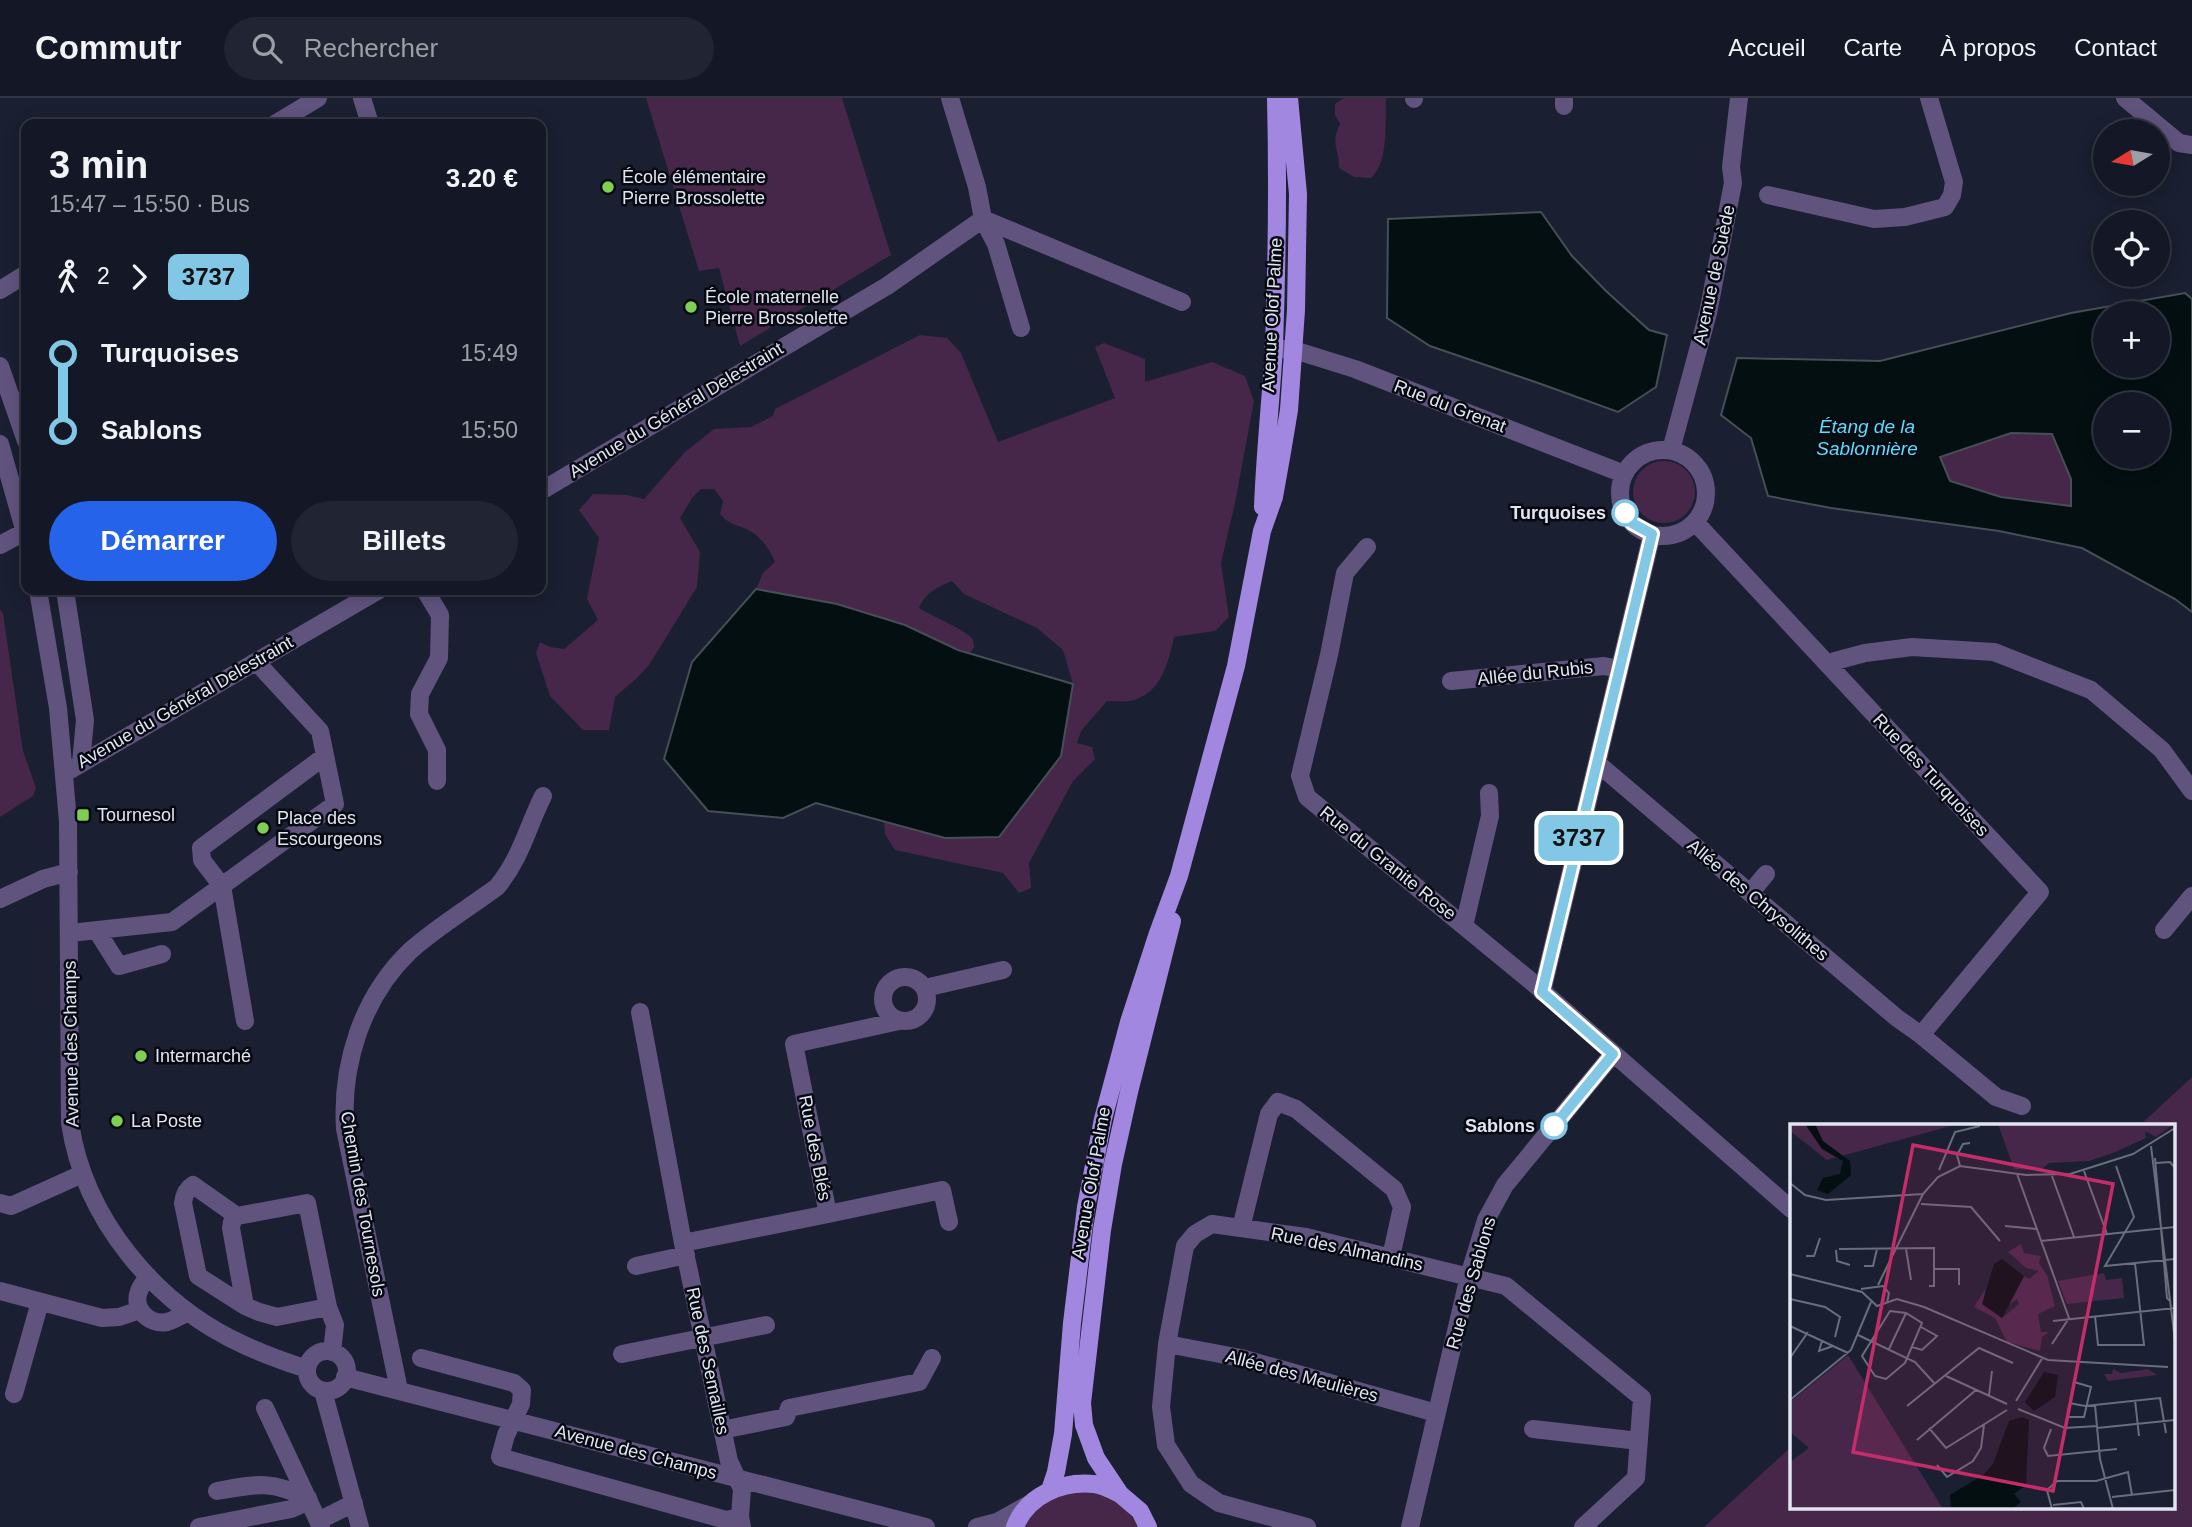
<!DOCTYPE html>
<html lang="fr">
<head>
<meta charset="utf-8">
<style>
	:root { --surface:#141725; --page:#212432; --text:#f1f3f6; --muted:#9d9fa7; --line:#333642; --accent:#2563eb }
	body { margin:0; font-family:Arial,sans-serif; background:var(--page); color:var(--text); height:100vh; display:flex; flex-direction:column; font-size:26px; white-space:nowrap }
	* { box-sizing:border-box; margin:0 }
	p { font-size:23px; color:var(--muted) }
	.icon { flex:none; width:38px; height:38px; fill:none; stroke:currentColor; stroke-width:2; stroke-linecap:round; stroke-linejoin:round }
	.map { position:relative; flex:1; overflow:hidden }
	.panel { position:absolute; left:21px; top:21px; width:525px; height:476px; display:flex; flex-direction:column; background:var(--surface); border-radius:14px; box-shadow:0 4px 18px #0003,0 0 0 2px var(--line) }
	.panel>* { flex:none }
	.badge { padding:0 14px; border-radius:10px; font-size:24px; line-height:46px }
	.needle { width:46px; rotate:259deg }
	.controls { position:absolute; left:2093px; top:21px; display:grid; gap:14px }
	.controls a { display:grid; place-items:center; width:77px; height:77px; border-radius:50%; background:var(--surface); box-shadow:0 4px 18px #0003,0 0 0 2px var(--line); font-size:35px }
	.map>.badge { position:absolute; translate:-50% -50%; box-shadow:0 0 0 4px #fff }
	.legs { display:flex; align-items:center; gap:10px; height:77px; padding:0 28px; font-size:23px }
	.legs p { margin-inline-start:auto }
	.overview { display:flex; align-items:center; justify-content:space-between; height:119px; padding:0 28px }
	h1 { font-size:38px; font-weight:800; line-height:52px }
	.cta { display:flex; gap:14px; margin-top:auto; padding:14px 28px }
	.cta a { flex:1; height:80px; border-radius:42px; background:var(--accent); color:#fff; font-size:28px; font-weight:800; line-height:80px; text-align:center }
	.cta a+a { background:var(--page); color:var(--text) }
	ul { padding:0 28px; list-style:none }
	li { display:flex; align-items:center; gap:24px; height:77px; font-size:26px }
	li i { display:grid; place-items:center; width:10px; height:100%; margin:0 9px; background:currentColor }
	li i::after { content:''; width:18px; height:18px; margin:-9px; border:5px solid; border-radius:50%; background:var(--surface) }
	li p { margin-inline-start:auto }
	li:first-child i { background:linear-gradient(#0000 50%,currentColor 0) }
	li:last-child i { background:linear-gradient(currentColor 50%,#0000 0) }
	header { display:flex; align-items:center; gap:42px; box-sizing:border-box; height:98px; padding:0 35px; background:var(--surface); border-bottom:2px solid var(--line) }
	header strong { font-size:33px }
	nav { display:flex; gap:38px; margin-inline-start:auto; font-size:24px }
	.search { width:490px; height:63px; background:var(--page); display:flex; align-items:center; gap:18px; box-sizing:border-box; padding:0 24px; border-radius:38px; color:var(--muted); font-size:26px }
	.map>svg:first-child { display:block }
	.green { fill:#462749 }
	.water { fill:#040f12; stroke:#464f55; stroke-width:2; fill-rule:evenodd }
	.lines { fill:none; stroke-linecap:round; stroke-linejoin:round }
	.minor { stroke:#60547f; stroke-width:18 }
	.major { stroke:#a287e0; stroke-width:18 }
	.line-1-casing { stroke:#fff; stroke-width:16 }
	.line-1 { stroke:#82c8e6; stroke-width:10 }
	.poi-dot { fill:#7ed053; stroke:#070911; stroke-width:2.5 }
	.stop-1-dot { fill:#fff; stroke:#82c8e6; stroke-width:3.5 }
	.labels { text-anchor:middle; stroke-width:5; stroke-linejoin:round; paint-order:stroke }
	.poi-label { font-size:18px; fill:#e0e5f1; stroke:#070911; text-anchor:start }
	.street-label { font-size:18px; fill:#e0e5f1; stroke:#070911 }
	.stop-label { font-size:18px; font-weight:bold; fill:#e0e5f1; stroke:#070911; text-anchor:end }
	.water-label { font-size:19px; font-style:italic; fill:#58dfff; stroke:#070911 }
	.inset-road { fill:none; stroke:#696e7e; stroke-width:2 }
	.view { fill:#c52c6a; fill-opacity:0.15; stroke:#c52c6a; stroke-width:3.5 }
	.inset-edge { fill:none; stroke:#e0e5f1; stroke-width:3.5 }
</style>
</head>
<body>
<header>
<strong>Commutr</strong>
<div class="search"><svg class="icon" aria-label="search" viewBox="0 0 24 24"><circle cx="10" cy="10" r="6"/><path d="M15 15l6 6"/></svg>Rechercher</div>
<nav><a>Accueil</a><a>Carte</a><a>À propos</a><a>Contact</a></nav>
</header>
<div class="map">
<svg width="2192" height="1429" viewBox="0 0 2192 1429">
	<rect width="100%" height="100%" fill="#1a1f31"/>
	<path class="green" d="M646,0H842L891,157L740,248L719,170L699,173Z
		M1344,0H1386C1385,24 1389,64 1371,80L1354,79L1339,70C1339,49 1330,47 1340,26L1335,17V6Z
		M920,237L947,240L961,255L998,344L1115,300L1095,249L1104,245L1145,261V284L1212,264L1245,278L1254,303L1235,405L1221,465L1229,519L1215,533L1174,539C1168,566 1161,596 1130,603C1123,604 1114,603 1107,603L1081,633L1077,645L1092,649L1095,661L1073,683L1029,765L1031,790L1019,795L1003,775L895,752L885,736L884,723L945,740L1073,586L1063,552L1037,530L964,496L952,483C937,489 925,495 919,510C937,521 957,527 973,541L974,549L970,555L836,506L756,491L763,475L775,464C770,451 758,435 744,430C733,426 728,425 720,416L723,403L714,391H701L692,400L680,420L700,454L697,489L649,567L637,580L615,599L609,632H583L550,598L536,555L540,544L550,549L564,551L598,522L587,501L599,440L579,412L593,396L627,397L644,401L685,354L714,331L751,329L773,318L775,311Z
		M2011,335L2052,336L2071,381V408L2001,399L1950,383L1940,359Z
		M1633 394a31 31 0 1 1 62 0a31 31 0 1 1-62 0Z
		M0,512L3,515L23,653L36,690L33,698L0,719Z
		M2192,979V1429H1704L1791,1349V1410H2173V1028H2139Z
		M1075,1390C1107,1397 1122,1397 1138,1429H1022L1039,1405Z"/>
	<path class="water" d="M1541,114L1572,158L1606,193L1649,232L1667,237L1656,289L1618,314L1541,286L1430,248L1387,220L1388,121Z
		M2185,195L2192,201V514L2175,501L2082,450L1999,433L1831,410L1768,398L1751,340L1721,317L1737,260L1880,263L2071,215ZM2105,215H2158V268H2105ZM2105,306H2158V359H2105ZM2011,335L2052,336L2071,381V408L2001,399L1950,383L1940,359Z
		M756,491L837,506L905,527L958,552L1073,586L1061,658L999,739L945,740L816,705L783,720L708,713L664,661L692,564Z"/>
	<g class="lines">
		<path class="minor" d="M362,0L370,26
			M950,0L977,89L983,121L996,146L1021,230
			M2125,0L2179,45L2192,47
			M1414,1V0
			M1564,8V0
			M275,26L318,0
			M1768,97L1874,121L1905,119L1945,109L1952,97L1954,84L1929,0
			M0,192L26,176
			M1273,250L1294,252L1355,271L1624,376
			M0,268L26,343
			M0,346L26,438
			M1671,352L1708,215L1733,85L1731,69L1739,0
			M1620 395a43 43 0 1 1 86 0a43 43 0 1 1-86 0Z
			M541,393L887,188L983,121L1182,204
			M1695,424L2040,794L1921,937
			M0,447L26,433
			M1367,449L1345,475L1329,557L1300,678L1307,699L1532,884L1791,1111
			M38,492L58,610L68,723L70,1025C84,1120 155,1206 242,1246C263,1256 285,1264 307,1271
			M65,492L85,622L81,665
			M425,492L440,517L439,560L420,596L419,616L437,652V683
			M1829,568L1835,563L1865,555L1912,549L1994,554L2091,592L2162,652L2192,693
			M1451,583L1604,568L1619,571
			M1597,665L1897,920L1921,937L1996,999L2022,1008
			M65,675L379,492
			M1751,794L1766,776
			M0,801L43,781L69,774
			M1464,828L1490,718L1489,695
			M2164,832L2192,798
			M97,833L119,868L162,856
			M70,835L172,824L335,706L320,633L261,569L253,565
			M883 901a22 22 0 1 1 44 0a22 22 0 1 1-44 0Z
			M925,890L1003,872
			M1542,894L1652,436
			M640,914L683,1145L729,1363L742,1391L740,1419L742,1429
			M245,923L222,788L202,762L201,750L325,658
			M0,1105L11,1108L82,1076
			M828,1116L942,1092L949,1124
			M237,1118L193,1087C186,1091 184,1097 183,1105L198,1178L245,1208
			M1241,1130L1269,1016L1278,1004L1296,1011L1394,1091L1402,1109L1391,1159
			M683,1145L828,1116L794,946L899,923
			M636,1168L686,1157
			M148,1178C145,1183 141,1188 139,1193C132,1211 149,1227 167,1224C174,1222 181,1218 188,1214
			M0,1193L102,1220L119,1219L140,1212
			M328,1209L277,1219L259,1214L245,1208L231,1130L232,1124L237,1118L307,1105L328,1209L335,1227L332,1254
			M1167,1246L1241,1260L1436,1315
			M307 1273a20 20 0 1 1 40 0a20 20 0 1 1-40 0Z
			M622,1256L766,1227
			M421,1260L514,1285L522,1292L521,1306L506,1337L500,1359L726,1422L740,1419
			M345,1279L926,1429
			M399,1292L345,1031C341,966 362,899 410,853C434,831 470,809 497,789C521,760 527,730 543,698
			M323,1293L360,1429
			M14,1296L40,1204
			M265,1310L321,1429
			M1533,1331L1639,1343
			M722,1332L786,1319L789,1310L919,1284L932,1260
			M217,1393C257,1386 269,1382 308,1400
			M318,1423L354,1405
			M199,1429L291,1411L309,1403
			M977,1429L997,1424L1031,1405
			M1307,1429L1219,1405L1191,1386L1166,1347L1161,1309L1167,1246L1185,1148L1195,1136L1212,1126L1306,1139L1506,1188L1642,1300L1636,1380L1583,1429
			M1410,1429L1469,1178L1486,1122L1505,1087L1613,956"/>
		<path class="major" d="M1263,409C1265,355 1271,301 1274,248C1277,165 1278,83 1276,0
			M1050,1392L1056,1374L1063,1336L1072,1225L1086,1109L1103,1021L1129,924L1158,835L1179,778L1236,568L1262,433L1274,399L1282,354L1289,312L1296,212L1298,96L1289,0
			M1015,1429C1027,1397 1062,1383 1094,1386C1103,1387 1112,1392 1120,1396
			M1148,1429L1140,1413L1120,1396L1096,1360L1084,1327L1082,1305L1102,1132L1113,1066L1129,994L1172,823"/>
	</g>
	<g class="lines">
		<defs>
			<path id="line-1" d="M1554,1028L1613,956L1542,894L1652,436L1632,425L1625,415"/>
		</defs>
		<use href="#line-1" class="line-1-casing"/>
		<use href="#line-1" class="line-1"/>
	</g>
	<g class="poi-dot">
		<circle cx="608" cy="89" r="7"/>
		<circle cx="691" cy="209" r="7"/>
		<rect x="76" y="710" width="14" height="14" rx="3.5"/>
		<circle cx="263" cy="730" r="7"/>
		<circle cx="141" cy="958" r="7"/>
		<circle cx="117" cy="1023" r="7"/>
	</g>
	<g class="stop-1-dot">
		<circle cx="1625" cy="415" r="12"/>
		<circle cx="1554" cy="1028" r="12"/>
	</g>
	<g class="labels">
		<g class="poi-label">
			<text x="622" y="85">École élémentaire<tspan x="622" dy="21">Pierre Brossolette</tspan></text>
			<text x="705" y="205">École maternelle<tspan x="705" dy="21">Pierre Brossolette</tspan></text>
			<text x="97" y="723">Tournesol</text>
			<text x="277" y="726">Place des<tspan x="277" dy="21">Escourgeons</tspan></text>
			<text x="155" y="964">Intermarché</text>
			<text x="131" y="1029">La Poste</text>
		</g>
		<g class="street-label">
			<text transform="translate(1714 177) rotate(-78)" y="6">Avenue de Suède</text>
			<text transform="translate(1272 217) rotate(-87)" y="6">Avenue Olof Palme</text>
			<text transform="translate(1450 308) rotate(21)" y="6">Rue du Grenat</text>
			<text transform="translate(676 312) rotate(-31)" y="6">Avenue du Général Delestraint</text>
			<text transform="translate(1535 575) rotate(-6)" y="6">Allée du Rubis</text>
			<text transform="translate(185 604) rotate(-30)" y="6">Avenue du Général Delestraint</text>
			<text transform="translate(1931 677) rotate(47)" y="6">Rue des Turquoises</text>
			<text transform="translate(1388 765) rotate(39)" y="6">Rue du Granite Rose</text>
			<text transform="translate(1758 802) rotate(40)" y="6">Allée des Chrysolithes</text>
			<text transform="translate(71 946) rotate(-91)" y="6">Avenue des Champs</text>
			<text transform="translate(815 1050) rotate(79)" y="6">Rue des Blés</text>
			<text transform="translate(1091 1085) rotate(-80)" y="6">Avenue Olof Palme</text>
			<text transform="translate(363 1106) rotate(80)" y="6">Chemin des Tournesols</text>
			<text transform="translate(1347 1151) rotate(12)" y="6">Rue des Almandins</text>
			<text transform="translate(1471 1185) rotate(-74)" y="6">Rue des Sablons</text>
			<text transform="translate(708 1263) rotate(78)" y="6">Rue des Semailles</text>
			<text transform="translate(1302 1278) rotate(15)" y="6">Allée des Meulières</text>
			<text transform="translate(636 1354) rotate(15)" y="6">Avenue des Champs</text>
		</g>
		<g class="stop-label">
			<text x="1606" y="421">Turquoises</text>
			<text x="1535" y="1034">Sablons</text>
		</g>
		<g class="water-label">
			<text x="1867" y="335">Étang de la<tspan x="1867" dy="22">Sablonnière</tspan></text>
		</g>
	</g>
	<g transform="translate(1790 1026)">
		<rect width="385" height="385" fill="#1a1f31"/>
		<path d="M0,0H168L37,36L0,7ZM208,0H384L366,13L355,7L356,14L323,29L299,37L259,39L251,46L224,45ZM231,120L234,129L251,132L249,139L257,151L265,182L248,190L251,208H259L252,213L250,227L217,218L205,194L184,183L196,164L194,172L212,194L229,180L227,175L219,181L234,152L239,155L249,147L236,144L218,128ZM314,149L316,156L332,154L334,174L277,180L268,157ZM58,231L153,385H0V338L19,324L0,308V278ZM323,245L331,249L358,245L367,251L318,257L314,250H322Z" fill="#462749"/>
		<path d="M15,0H25L33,17L60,37L61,51L38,70L27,66L33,54L50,50L53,37L32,25ZM212,135L234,152L212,194L192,180L204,140ZM254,248L268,251L265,273L244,287L235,278ZM232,293L239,296L236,361L224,370L231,378L222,385H161L160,371L193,351L203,340L219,297Z" fill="#040f12"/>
		<path class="inset-road" d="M361,22L385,217M365,34L377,174L381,178M366,39L380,38L385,44M170,42L167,31L173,20L180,19M326,42L344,93L315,142L385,135M149,46L165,8L190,2M294,47L317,110M227,50L279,194L262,220M262,52L284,113M0,59L15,71L36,76L133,70L148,53L170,42L236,51L280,50L343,30L385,4M131,80L181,83L210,117M215,102L246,105M251,117L385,103M49,125L144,124V145H169V161M116,125L121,156M46,126L47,137L60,141M16,132H24L30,114M74,142H83L87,125M0,150L72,168L87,182L107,175L134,183L258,236L378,243M88,161L133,70M139,162H144V145M71,165L93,162L99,169L97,179M0,175L35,183L50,193L45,213M100,187L116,189L132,199L115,239L96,255L85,252L72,232ZM305,192L308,221H354L345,139M263,197L385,184M0,202L58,229M68,211L125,238L145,260M32,217L29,227L43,222M122,223L132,226L147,212L131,203M99,225L116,189M0,234L18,208M156,252L217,280M199,271L202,247M0,276L61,226L81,178M345,276L349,312M226,277L253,233M279,279L295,282L370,274L376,309M305,281L310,335L323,385M117,282L189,224L223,239M228,285L275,304L307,302M279,293H294L301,263L284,258M139,304L156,324L217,286M307,304L385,296M261,305L254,324L258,332L327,325M127,316L186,266M147,341L157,353L183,337L191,324L194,301M322,373L385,366M263,381L291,378L294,385M262,385L257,366L267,357H306L338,348L342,371"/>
		<path class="view" d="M123,21L323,60L263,367L63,328Z"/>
		<rect width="385" height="385" class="inset-edge"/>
	</g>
</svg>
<div class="controls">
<a><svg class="needle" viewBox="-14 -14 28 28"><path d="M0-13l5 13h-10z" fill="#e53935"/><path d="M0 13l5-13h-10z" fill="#9d9fa7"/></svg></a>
<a><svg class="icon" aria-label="locate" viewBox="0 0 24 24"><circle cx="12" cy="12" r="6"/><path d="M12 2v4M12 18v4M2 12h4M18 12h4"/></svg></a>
<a>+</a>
<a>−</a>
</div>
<b class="badge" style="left:1579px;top:740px;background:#82c8e6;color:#111">3737</b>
<section class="panel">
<div class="overview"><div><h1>3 min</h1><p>15:47 – 15:50 · Bus</p></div><b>3.20 €</b></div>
<div class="legs"><svg class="icon" aria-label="walk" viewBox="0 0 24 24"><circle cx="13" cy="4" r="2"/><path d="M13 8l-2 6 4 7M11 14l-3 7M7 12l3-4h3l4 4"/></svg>2<svg class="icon" aria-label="forward" viewBox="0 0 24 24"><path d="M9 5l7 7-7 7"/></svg><b class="badge" style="background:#82c8e6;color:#111">3737</b></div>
<ul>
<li><i style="color:#82c8e6"></i><b>Turquoises</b><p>15:49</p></li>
<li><i style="color:#82c8e6"></i><b>Sablons</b><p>15:50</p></li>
</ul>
<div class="cta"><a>Démarrer</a><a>Billets</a></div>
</section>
</div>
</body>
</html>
